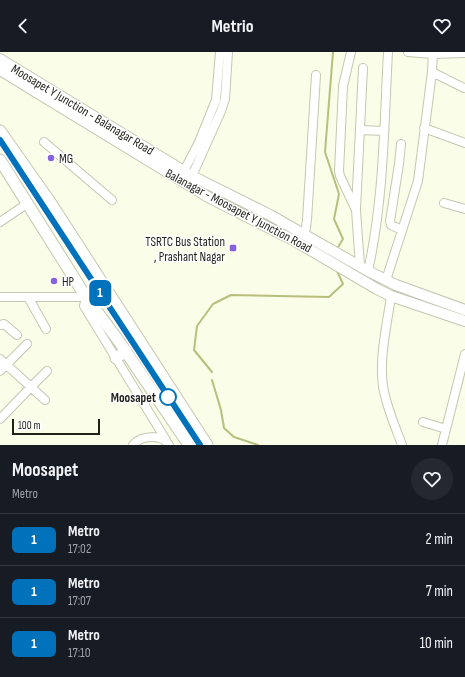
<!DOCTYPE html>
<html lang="en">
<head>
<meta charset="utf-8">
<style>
	:root { --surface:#171b24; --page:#242831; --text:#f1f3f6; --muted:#9ea1a6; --line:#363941 }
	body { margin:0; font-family:"Sofia Sans Condensed",sans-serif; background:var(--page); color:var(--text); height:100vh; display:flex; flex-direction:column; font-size:15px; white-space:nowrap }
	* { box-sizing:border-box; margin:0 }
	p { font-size:13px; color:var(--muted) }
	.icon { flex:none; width:22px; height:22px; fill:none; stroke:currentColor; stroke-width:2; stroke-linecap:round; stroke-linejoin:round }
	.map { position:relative; height:393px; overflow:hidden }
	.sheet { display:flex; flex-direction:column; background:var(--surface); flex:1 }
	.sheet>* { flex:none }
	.badge { padding:0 8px; border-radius:6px; font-size:14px; line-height:26px }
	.scale { position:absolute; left:12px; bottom:10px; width:88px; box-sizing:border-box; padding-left:4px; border:2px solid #1f2018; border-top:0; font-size:11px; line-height:14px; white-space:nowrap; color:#1f2018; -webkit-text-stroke:3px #fff; paint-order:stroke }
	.map>.badge { position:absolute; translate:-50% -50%; box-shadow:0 0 0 2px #fff }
	.round { display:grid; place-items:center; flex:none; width:42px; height:42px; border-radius:21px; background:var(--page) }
	.headline { display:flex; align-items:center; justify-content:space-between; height:68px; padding:0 12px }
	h1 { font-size:19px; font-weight:700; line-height:30px }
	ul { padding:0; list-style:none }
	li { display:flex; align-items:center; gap:12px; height:52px; padding:0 12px; border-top:1px solid var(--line) }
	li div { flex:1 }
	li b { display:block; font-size:15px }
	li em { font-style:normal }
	li .badge { min-width:44px; font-weight:700; text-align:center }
	header { display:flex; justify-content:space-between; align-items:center; height:52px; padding:0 12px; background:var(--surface); font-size:18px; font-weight:700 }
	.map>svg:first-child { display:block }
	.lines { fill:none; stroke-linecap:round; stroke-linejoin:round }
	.stream { stroke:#b8bf7c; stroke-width:2 }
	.minor-casing { stroke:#c4c7b2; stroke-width:10 }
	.major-casing { stroke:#c4c7b2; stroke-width:12 }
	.highway-casing { stroke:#c4c7b2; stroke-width:13 }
	.minor { stroke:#fff; stroke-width:8 }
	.major { stroke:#fff; stroke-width:10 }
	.highway { stroke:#fff; stroke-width:11 }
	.rail { stroke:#8b8d7e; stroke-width:2; stroke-dasharray:5 5; stroke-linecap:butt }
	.line-casing { stroke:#fff; stroke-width:9 }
	.line { stroke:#0072bc; stroke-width:6 }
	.poi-dot { fill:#8663de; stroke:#fff; stroke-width:1.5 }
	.stop-dot { fill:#fff; stroke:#0072bc; stroke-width:2 }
	.labels { text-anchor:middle; stroke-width:3; stroke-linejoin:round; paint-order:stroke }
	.street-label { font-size:13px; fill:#1f2018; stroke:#fff }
	.poi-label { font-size:13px; fill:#1f2018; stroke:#fff; text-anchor:start }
	.stop-label { font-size:13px; font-weight:bold; fill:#1f2018; stroke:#fff; text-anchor:end }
</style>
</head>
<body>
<header><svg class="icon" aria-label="back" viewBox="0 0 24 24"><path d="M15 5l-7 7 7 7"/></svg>Metrio<svg class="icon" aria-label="heart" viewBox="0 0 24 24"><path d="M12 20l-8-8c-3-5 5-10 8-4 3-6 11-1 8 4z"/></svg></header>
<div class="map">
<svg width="465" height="393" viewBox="0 0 465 393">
	<rect width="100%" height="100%" fill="#fafde7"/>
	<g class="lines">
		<path class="stream" d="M333,0L325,100L339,142L334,167L343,187L337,197
			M212,320L194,298L197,274L213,252L231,243L329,245L343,232L337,219
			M212,328L221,358L224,376L234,385L258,393"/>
		<defs>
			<path id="minor" d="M351,0L343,34L339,119L340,124L356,158L360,214
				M408,0L432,2L465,1
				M432,20L464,36
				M424,76L465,91
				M360,78L384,79
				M44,90L112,148
				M401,92L399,112L390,169L391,173L402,178
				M184,119L199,90L216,48L220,0
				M192,124L221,59L225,47L228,0
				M444,151L465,157
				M356,157L363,16
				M0,170L28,151
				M305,182L307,168L316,23
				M368,219C384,147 384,73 388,0
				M386,228L418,129L432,20L433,0
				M391,244C387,273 379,305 383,334C386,354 395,374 402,393
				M0,245H86
				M28,245L46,277
				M89,249L85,250L84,254L166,388
				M0,273L4,272L17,283
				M0,307L31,335L0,367
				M0,319L27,292
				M45,348L31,335L47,319
				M423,370L446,377
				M133,393C141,383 162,382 169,393
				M442,393L465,302"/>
			<path id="major" d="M0,7L192,124L270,163L368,219L396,233L465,258
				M0,18L208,145L295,189L377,237L391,244L465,269"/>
			<path id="highway" d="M0,79L50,150L207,393
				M0,108L86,245L118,288L189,393
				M116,306L126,299"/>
		</defs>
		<use href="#minor" class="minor-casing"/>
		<use href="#major" class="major-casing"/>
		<use href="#highway" class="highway-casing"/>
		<use href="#minor" class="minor"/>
		<use href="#major" class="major"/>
		<use href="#highway" class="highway"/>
		<path class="rail" d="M0,88L200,393"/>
	</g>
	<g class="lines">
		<defs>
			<path id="line" d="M0,88L200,393"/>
		</defs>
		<use href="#line" class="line-casing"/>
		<use href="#line" class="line"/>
	</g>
	<g class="poi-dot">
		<circle cx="51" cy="106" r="4"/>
		<rect x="229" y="192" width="8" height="8" rx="2"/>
		<circle cx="54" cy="229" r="4"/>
	</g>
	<circle class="stop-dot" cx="168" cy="345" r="8"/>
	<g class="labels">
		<g class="street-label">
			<text transform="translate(83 57) rotate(31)" y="5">Moosapet Y Junction - Balanagar Road</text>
			<text transform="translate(239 158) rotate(28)" y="5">Balanagar - Moosapet Y Junction Road</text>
		</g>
		<g class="poi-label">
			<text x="59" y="111">MG</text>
			<text x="225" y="194" text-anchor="end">TSRTC Bus Station<tspan x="225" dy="15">, Prashant Nagar</tspan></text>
			<text x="62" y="234">HP</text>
		</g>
		<g class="stop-label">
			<text x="156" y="350">Moosapet</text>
		</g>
	</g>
</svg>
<div class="scale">100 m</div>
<b class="badge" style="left:100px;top:241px;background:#0072bc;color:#fff">1</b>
</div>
<section class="sheet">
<div class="headline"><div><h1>Moosapet</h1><p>Metro</p></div><a class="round"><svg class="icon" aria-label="heart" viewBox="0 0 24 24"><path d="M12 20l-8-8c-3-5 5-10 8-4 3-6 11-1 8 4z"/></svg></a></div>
<ul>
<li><span class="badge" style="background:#0072bc;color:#fff">1</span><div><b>Metro</b><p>17:02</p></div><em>2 min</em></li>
<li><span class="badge" style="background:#0072bc;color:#fff">1</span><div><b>Metro</b><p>17:07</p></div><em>7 min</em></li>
<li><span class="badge" style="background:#0072bc;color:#fff">1</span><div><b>Metro</b><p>17:10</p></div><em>10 min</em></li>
</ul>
</section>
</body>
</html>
